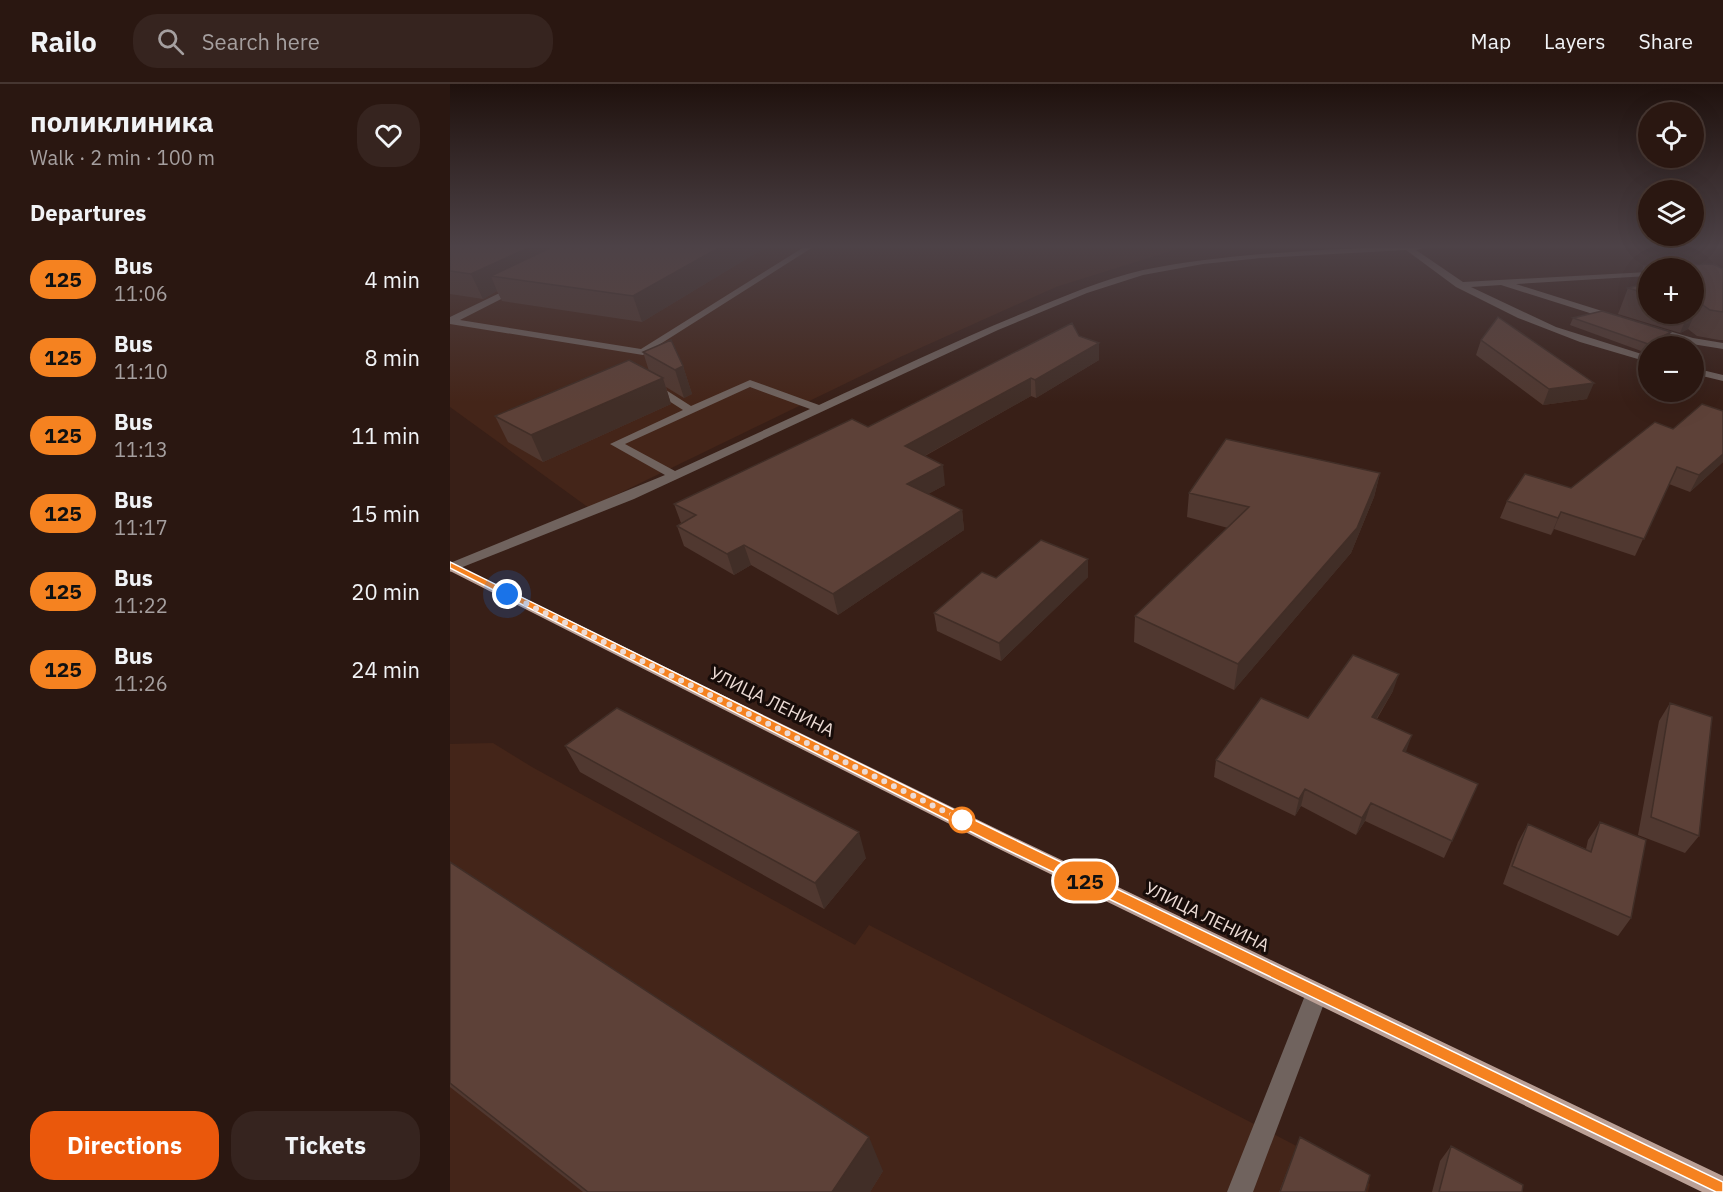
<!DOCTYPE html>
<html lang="en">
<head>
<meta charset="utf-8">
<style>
	:root { --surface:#2a1711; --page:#36241f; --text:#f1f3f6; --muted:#a59f9f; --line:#463631; --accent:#ea580c }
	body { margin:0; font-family:"IBM Plex Sans",sans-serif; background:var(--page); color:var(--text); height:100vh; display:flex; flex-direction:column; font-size:22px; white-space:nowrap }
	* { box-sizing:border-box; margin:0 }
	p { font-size:20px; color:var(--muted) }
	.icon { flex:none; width:33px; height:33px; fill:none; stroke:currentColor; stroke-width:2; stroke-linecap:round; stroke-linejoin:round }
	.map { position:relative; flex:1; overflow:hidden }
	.drawer { display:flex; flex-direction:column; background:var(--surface); width:450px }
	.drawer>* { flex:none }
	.badge { padding:0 12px; border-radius:20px; font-size:21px; line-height:39px }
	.controls { position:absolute; left:1188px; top:18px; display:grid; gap:12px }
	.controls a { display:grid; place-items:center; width:66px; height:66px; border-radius:50%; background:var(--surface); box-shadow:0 6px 24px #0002,0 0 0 2px var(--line); font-size:30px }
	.you { position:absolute; width:30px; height:30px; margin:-15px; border:4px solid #fff; border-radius:50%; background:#1a73e8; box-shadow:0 0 0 9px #1a73e833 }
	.map>.badge { position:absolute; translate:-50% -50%; box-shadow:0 0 0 3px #fff }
	h2 { padding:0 30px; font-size:22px; line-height:54px }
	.round { display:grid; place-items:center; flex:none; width:63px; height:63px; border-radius:24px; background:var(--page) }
	.head { display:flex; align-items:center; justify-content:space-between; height:102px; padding:0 30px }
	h1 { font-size:28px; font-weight:700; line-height:45px }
	.action { display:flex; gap:12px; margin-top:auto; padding:12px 30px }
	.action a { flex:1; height:69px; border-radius:24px; background:var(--accent); color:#fff; font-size:24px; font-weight:700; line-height:69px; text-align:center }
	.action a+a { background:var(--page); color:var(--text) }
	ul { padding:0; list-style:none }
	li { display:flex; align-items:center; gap:18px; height:78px; padding:0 30px }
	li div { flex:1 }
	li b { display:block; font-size:22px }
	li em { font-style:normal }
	li .badge { min-width:66px; font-weight:700; text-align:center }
	header { display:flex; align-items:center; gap:36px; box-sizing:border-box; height:84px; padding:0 30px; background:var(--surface); border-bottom:2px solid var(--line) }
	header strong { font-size:28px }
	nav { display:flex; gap:33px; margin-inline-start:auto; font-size:21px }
	.search { width:420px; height:54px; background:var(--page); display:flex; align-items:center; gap:15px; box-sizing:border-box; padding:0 21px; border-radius:24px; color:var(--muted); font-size:22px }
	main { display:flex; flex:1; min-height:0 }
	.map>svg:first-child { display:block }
	.built { fill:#442519 }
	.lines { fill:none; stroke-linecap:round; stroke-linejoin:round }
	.minor { fill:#70635e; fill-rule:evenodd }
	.major { fill:#ba9f95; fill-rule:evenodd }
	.wall { fill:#503830; fill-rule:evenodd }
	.shaded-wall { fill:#412e27 }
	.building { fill:#5d4138; stroke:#412e27; stroke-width:1.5 }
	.line { fill:#f58220; stroke:#fff; stroke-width:1.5 }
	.walk { stroke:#ecdbd5; stroke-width:6; stroke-dasharray:0 10.8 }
	.stop-dot { fill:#fff; stroke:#f58220; stroke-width:3 }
	.labels { text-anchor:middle; stroke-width:6; stroke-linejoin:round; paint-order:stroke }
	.near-street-label { font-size:18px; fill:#ecdbd5; stroke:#170c09 }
</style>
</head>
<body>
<header>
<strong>Railo</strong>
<div class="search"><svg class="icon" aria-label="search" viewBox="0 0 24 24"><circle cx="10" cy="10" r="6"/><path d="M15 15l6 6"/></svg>Search here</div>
<nav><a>Map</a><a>Layers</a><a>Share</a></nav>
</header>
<main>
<section class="drawer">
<div class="head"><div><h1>поликлиника</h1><p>Walk · 2 min · 100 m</p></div><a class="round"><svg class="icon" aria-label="heart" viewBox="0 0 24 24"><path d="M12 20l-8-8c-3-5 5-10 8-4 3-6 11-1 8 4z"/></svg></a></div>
<h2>Departures</h2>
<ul>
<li><span class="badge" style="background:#f58220;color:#111">125</span><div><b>Bus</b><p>11:06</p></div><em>4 min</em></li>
<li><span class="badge" style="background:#f58220;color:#111">125</span><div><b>Bus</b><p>11:10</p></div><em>8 min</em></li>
<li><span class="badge" style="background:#f58220;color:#111">125</span><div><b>Bus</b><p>11:13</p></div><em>11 min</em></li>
<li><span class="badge" style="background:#f58220;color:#111">125</span><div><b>Bus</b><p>11:17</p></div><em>15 min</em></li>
<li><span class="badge" style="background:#f58220;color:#111">125</span><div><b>Bus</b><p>11:22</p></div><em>20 min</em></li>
<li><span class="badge" style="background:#f58220;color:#111">125</span><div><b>Bus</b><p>11:26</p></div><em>24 min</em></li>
</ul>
<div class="action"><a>Directions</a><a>Tickets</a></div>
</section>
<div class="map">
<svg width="1273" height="1108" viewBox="0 0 1273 1108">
	<rect width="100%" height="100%" fill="#381f17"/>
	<path class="built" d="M47,163H734L606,203L448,274L139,424L0,323V185Z
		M43,659L82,683L405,861L419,841L920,1100L918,1108H0V660Z"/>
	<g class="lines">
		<path class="minor" d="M354,163H363L193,271L0,240V233L66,201L70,204L69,206L10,236L191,265Z
			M933,163H977L966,166L1013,198L1198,188V192L1066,200L1168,232V236L1165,237L1051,201L1021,203L1106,243L1198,272V278L1130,258L1068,234L1006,203L956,166L811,174L753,180L693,191L637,209L548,246L184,415L0,488V479L215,391L160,360L233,326L197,303V299H205L241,322L300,296L369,321C439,289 509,255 581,226C617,211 654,195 693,186C772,170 852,167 933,163ZM300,303L360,325L225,387L175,360Z
			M1202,242L1243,254L1273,259V265L1242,260L1199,247L1197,245Z
			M1244,284L1273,291V297L1244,290Z
			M867,899L875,902L878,909L803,1108H777L856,909L859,902Z"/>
		<path class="major" d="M0,478L557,750L1273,1092V1108H1252L543,762L0,487Z"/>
	</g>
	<path class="wall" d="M0,163H316L192,238L52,217L47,207L33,215L0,210Z
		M1194,182L1273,185V256H1269L1247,252L1238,245L1230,249L1168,230L1178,204L1186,202ZM1198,184H1244V230H1198Z
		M1123,234L1218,255L1204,262H1198V266L1194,268L1120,241Z
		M629,252L649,276L586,314L581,312L475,372L495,401L478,410L512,426L514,446L388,531L301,481L284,491L234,462L227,442L231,439L224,420L418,343Z
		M1031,256L1137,315L1093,321L1026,271Z
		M193,268L233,282L242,310L234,314L216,303L221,320L93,378L58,358L45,332L199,287Z
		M1273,327V378L1240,408L1219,400L1185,472L1104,445L1101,451L1050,434L1057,417L1121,404L1223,345Z
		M930,389L924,413L901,469L784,606L684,558L685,532L778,444L737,433L739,409Z
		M638,493L551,577L487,547L484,529L546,494Z
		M943,607L927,635L956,668L1028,700L994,774L915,737L906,751L851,722L845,732L764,693L766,676L858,634Z
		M1220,619L1249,752L1235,769L1188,751L1209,637Z
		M115,662L416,774L374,825L130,688Z
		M1150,738L1181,834L1168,852L1053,800L1068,758L1078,740L1136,765L1138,756Z
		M0,778L433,1087L420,1108H133L0,1003Z
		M850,1053L915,1108H829Z
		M1001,1062L1072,1108H982L990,1077Z"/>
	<path class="shaded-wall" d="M80,163H138L41,192L47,207L33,215L21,190Z
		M270,163H316L192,238L183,212Z
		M1250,219L1238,245L1230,249L1238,230H1244V222Z
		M1221,248L1218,255L1204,262H1198V266L1194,268L1198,260Z
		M649,259V276L586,314L585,296Z
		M233,282L242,310L234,314L225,286Z
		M213,294L221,320L93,378L81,351Z
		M581,294V312L458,381L455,362Z
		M1144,299L1137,315L1093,321L1099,305Z
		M1273,370V378L1240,408L1249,391Z
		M493,381L495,401L460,420L457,400Z
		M930,389L924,413L901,469L784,606L788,580Z
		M512,426L514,446L388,531L383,510Z
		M1111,428L1104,445L1101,451L1108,434Z
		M294,461L301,481L284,491L277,470Z
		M638,475V493L551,577L549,559Z
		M949,590L943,607L917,650L922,633Z
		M962,651L956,668L946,684L953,667Z
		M855,705L851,722L845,732L849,715Z
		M921,719L915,737L906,751L912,734Z
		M409,748L416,774L374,825L365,799Z
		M419,1053L433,1087L420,1108H382Z"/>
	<path class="building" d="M0,163H80L21,190L0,187Z
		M102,163H270L183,212L41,192Z
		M1263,180L1273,185V228L1260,226L1250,219L1244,222V184L1198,185L1194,182Z
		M1198,199V210L1178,204Z
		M1152,227L1221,248L1198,260L1123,234Z
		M1048,233L1144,299L1099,305L1031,256Z
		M622,239L629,252L649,259L585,296L581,294L455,362L493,381L457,400L512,426L383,510L294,461L277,470L227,442L246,431L224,420L402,335L418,343Z
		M221,256L233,282L225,286L193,268Z
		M179,276L213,294L81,351L45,332Z
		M1252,320L1273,327V370L1249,391L1227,383L1194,455L1111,428L1108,434L1057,417L1075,390L1121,404L1205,338L1223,345Z
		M776,355L930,389L907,444L788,580L685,532L799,423L739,409Z
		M591,456L638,475L549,559L484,529L532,488L546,494Z
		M903,571L949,590L922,633L962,651L953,667L1028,700L1002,757L921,719L912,734L855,705L849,715L766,676L811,614L858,634Z
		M1220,619L1262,633L1249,752L1201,733Z
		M167,624L409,748L365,799L115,662Z
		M1150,738L1196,756L1181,834L1062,782L1078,740L1141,768Z
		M0,778L419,1053L382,1108H138L0,999Z
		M850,1053L920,1091L915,1108H830Z
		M1001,1062L1073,1101L1072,1108H989Z"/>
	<linearGradient id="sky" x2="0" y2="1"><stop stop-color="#1f110d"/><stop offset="0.51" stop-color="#4d4247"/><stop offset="1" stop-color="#4d4247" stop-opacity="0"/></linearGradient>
	<rect width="1273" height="318" fill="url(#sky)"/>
	<path class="line" d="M0,478L555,751L1273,1098V1108H1266L545,760L0,484Z"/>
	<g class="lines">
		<path class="walk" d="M57,510L512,736"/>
	</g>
	<circle class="stop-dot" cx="512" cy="736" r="12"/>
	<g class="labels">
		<g class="near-street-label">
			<text transform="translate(322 618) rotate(26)" y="6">УЛИЦА ЛЕНИНА</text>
			<text transform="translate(757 833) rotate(26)" y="6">УЛИЦА ЛЕНИНА</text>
		</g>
	</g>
</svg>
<div class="controls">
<a><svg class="icon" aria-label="locate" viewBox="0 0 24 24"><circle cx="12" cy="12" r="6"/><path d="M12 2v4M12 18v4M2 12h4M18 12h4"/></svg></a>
<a><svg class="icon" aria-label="layers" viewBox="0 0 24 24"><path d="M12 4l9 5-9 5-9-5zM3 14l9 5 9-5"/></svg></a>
<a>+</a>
<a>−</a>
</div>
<div class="you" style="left:57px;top:510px"></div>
<b class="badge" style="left:635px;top:797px;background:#f58220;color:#111">125</b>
</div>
</main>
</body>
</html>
